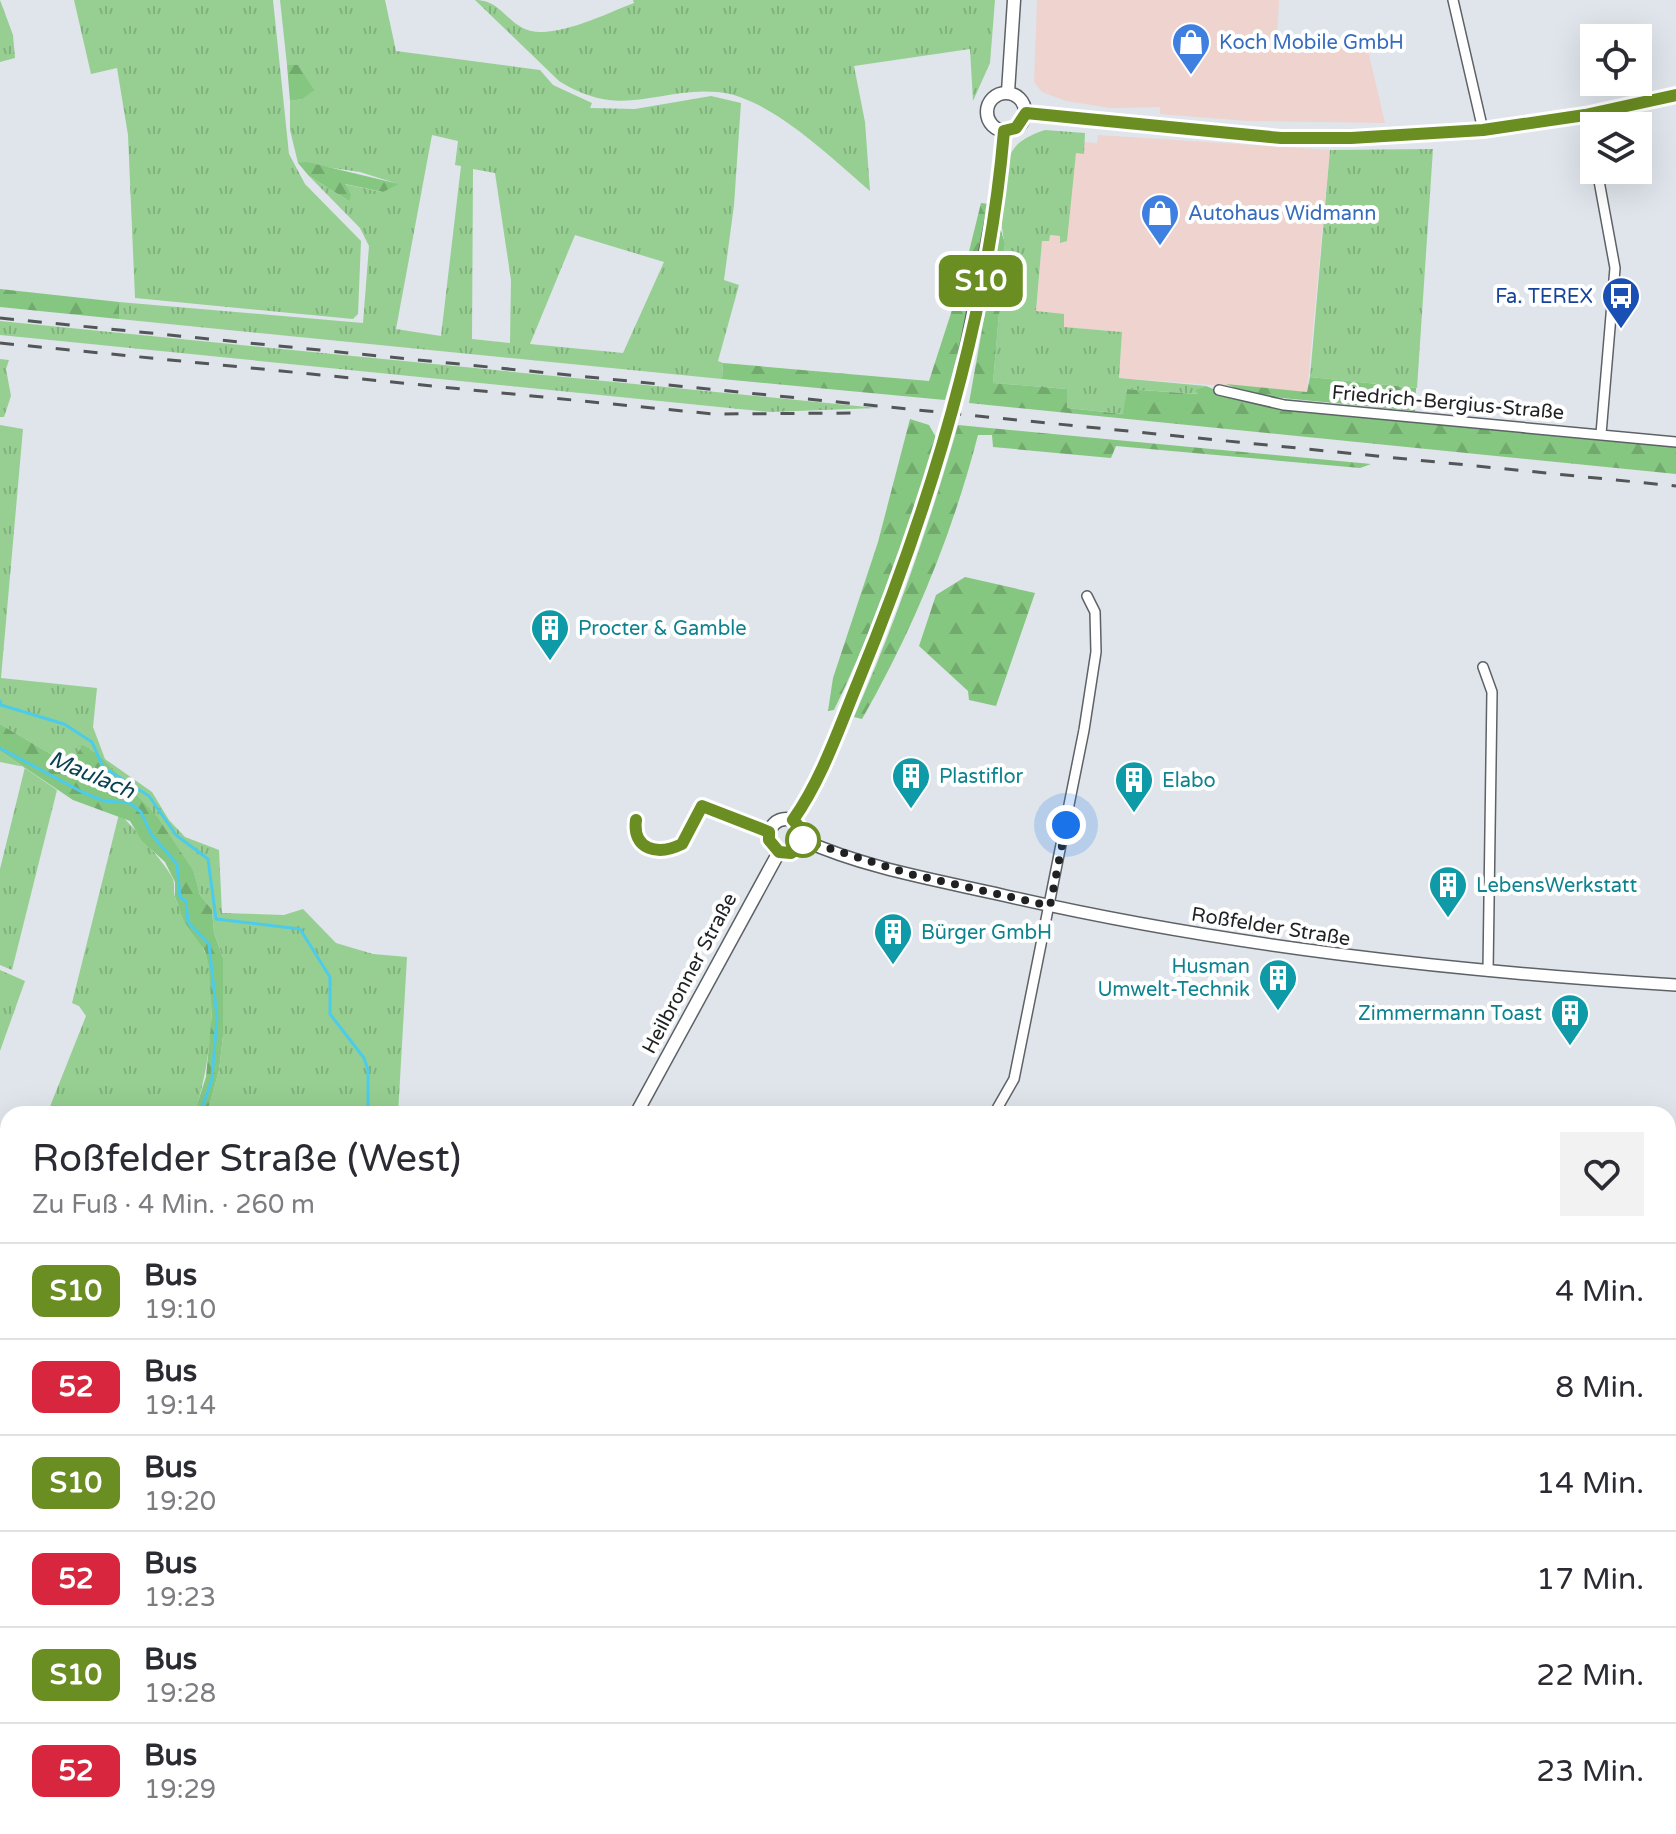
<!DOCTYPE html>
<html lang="de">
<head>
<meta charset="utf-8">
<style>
	:root { --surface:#fff; --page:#f2f2f3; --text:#2b2b33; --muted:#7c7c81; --line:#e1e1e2 }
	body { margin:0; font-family:"Varela Round",sans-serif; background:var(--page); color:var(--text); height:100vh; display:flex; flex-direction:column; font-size:30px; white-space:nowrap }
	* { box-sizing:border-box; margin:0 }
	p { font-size:26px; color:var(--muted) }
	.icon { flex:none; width:44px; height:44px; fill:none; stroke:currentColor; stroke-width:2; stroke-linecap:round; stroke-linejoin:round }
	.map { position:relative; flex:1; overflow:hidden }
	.side { position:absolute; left:0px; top:1106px; width:1676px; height:728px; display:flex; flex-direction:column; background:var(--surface); border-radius:24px 24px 0 0; box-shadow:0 8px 32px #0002 }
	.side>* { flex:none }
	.badge { padding:0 16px; border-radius:12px; font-size:28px; line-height:52px }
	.fabs { position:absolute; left:1580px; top:24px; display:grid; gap:16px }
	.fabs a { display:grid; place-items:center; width:72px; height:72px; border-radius:0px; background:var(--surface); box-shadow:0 8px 32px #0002; font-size:40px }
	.you { position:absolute; width:40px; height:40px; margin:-20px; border:6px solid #fff; border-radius:50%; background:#1a73e8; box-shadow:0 0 0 12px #1a73e833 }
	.map>.badge { position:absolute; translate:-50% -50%; box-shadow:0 0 0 4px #fff }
	.round { display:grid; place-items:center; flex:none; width:84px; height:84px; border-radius:0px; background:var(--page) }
	.head { display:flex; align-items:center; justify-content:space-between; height:136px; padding:0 32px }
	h1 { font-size:38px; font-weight:600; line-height:60px }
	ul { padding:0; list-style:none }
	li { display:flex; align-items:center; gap:24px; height:96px; padding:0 32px; border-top:2px solid var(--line) }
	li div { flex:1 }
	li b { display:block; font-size:30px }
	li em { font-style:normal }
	li .badge { min-width:88px; font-weight:700; text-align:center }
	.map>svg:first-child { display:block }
	.commercial { fill:#eed3cf }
	.grass { fill:url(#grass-tufts); fill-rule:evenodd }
	.forest { fill:url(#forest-firs) }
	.pitch { fill:#96cf91 }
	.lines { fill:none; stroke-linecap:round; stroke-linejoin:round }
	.stream { stroke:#4dcbea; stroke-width:3 }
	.minor-casing { stroke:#5d6267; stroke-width:12 }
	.tertiary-casing { stroke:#5d6267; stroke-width:14 }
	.secondary-casing { stroke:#5d6267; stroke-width:15 }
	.minor { stroke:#fff; stroke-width:9 }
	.tertiary { stroke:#fff; stroke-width:11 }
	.secondary { stroke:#fff; stroke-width:12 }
	.rail { stroke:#535659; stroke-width:3; stroke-dasharray:14 14; stroke-linecap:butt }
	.secondary-bridge-casing { stroke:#5d6267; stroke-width:15; stroke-linecap:butt }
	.secondary-bridge { stroke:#fff; stroke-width:12 }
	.line-casing { stroke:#fff; stroke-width:18 }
	.line { stroke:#6b8e23; stroke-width:12 }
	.walk { stroke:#1f2123; stroke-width:8; stroke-dasharray:0 14.4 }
	.stop-dot { fill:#fff; stroke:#6b8e23; stroke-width:4 }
	.labels { text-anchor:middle; stroke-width:8; stroke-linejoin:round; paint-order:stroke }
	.shop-label { font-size:20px; fill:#366cbe; stroke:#fff; text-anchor:start }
	.transit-label { font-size:20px; fill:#164399; stroke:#fff; text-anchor:end }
	.street-label { font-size:20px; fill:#1f2123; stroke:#fff }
	.culture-label { font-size:20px; fill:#0d838f; stroke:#fff; text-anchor:start }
	.water-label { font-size:22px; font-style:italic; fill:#08424f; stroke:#fff }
</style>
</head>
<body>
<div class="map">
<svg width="1676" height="1834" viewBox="0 0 1676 1834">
	<defs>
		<pattern id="grass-tufts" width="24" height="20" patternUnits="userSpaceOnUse" patternTransform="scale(2)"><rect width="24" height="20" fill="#96cf91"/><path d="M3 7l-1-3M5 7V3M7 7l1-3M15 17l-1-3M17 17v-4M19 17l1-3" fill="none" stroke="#81b17d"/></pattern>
		<pattern id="forest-firs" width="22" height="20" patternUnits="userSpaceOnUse" patternTransform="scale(2)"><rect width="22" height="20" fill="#85c680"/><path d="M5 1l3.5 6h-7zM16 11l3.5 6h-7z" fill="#72aa6e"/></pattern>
	</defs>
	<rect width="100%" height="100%" fill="#dfe5eb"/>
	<path class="commercial" d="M1037,0H1279L1277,36L1366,42L1385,123L1248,121L1160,114V107L1111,108L1066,101L1042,92L1034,82Z
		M1098,135L1330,150L1307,392L1119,378L1122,332L1063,327L1036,311L1042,241L1050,235L1060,236V243L1076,153H1083L1084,142L1097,143Z"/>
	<path class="grass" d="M0,0L13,35L15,58L0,62Z
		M74,0H273L289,154L305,184L361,241L358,314L353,319L135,298L128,135L117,68L91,74Z
		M280,0H385L396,51L540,70L553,85L592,103L590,108L635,109L711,96L741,103L734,205L724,280L739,285L718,361L723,363L722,379L119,319V302L363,323L369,246L360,228L309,176L349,201L344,184L382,192L398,184L360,172L298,163L290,130V101L302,99L298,65H287ZM432,135L458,141L455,165L461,166L441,336L396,329ZM473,169L495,173L511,280L510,343L472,339ZM575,235L664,262L623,353L530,344Z
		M475,0C497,0 503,16 521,27C547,44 607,13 634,3L633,0H995L990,63L973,101L970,49L854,66L865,122L870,191C833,159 768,96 718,92C655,87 623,121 559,81Z
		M1045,130L1085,133L1084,154L1076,153L1067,241L1060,243V236L1050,235L1049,241H1042L1036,311L1064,314V327L1122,332L1119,378L1206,386L1196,390L1200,394L1127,389L1124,414L1067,408V389L993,383L1005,243C998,221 1000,171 1013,150C1019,140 1033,134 1045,130Z
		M1433,149L1417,388L1310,377L1330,150Z
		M0,321L877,408L770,412L0,335Z
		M0,359L9,360L6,369L11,396L4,417H0Z
		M0,425L23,429L1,678L97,688L93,727L105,759L152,792L169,820L185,837L219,850L222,913L284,915L303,909L336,943L373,954L407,957L398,1114H207L219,1070L223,1036V958L214,933L212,910L200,895L194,872L102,758L59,759L0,724Z
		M0,751L57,790L12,970L0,965V869L25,767L0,762Z
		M119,814C128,820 169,868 173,879C175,885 173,891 175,897C181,917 195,932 204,950C221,986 208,1078 194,1114H47L86,1016L79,1006L72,1003Z
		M0,970L25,981L0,1051Z
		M1668,1158L1676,1159V1242L1671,1237L1668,1257Z
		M8,1270V1336L0,1330V1298L6,1295L7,1287L0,1273Z
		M0,1339L8,1344V1826H173L176,1834H0Z
		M1668,1351L1676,1359V1428L1668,1427Z
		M1668,1445H1676V1575L1668,1571Z
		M189,1826H335L340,1834H190Z
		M345,1826H515V1834H349Z
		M540,1826H741L734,1834H539Z
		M850,1826H979L984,1834H840Z
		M1140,1826H1263L1268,1834H1145Z
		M1270,1826H1503L1478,1834H1276Z"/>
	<path class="forest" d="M287,65H298L314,90L302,99L290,101Z
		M307,162L399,184L383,192L345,184L351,195L349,201L309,176L298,163Z
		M981,203L989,204C977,270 964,335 945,400L722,379L723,363L929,381L963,276Z
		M1000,228L1005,243L993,383L1067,389V408L1123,414L1127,389L1198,394L1195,390L1206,386L1230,396L1386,418L1676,447V474L969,403Z
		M0,289L119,302V319L0,307Z
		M1310,377L1416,388L1415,411L1252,395L1226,384L1307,392Z
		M910,419L929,425L937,439C907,532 877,622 834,710L828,711L833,678L878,542Z
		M958,425L1371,464L1360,468L1116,446L1111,458L993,447L992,435H978C952,535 913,630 862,719L854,717C896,622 929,526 958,425Z
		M965,577L1035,593L996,706L969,700L968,691L919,646L936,595Z
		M0,724L59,759L74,758L83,745L102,758L158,818L194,872L200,895L212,910L214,933L223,958V1036L219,1070L207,1114H194L206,1077L212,1013L209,967L205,951L184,921L175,897V882L165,862L142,841L130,821L73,800L0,751Z
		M1671,1236L1676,1242V1359L1668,1351Z"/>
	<path class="pitch" d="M1668,1572L1676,1577V1834H1538L1536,1826H1668Z"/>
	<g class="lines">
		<path class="stream" d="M0,701L1,705L64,724L92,742L103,767L149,796L176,835L208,859L216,919L300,929L330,977V1014L364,1058L368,1070V1114
			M0,748L82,792L104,801L130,803L141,812L151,834L177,864L180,897L186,901L188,922L209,944L217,1017L212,1079L200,1114
			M0,1616L8,1605
			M188,1826L189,1834
			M341,1826L344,1834"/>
		<defs>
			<path id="minor" d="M1453,0L1483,130
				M1026,113L1281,138H1351L1483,130L1585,115L1676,95
				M1585,115L1594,154
				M1597,170L1615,268L1601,434
				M1219,390L1284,405L1676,442
				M1483,667L1492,692L1488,971
				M994,1114L1014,1079L1084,730L1096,652L1095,612L1087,596
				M0,1178H8
				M1668,1443L1676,1442
				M837,1834L849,1826"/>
			<path id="tertiary" d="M803,840C865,868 936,880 1002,895C1223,946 1450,971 1676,985"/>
			<path id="secondary" d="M1008,92L1014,0
				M987 112a19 19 0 1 1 38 0a19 19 0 1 1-38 0Z
				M959,385L997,194L1004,131
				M769 836a17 17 0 1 1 34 0a17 17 0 1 1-34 0Z
				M793,820C818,785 832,743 849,704C885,617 916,529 944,438
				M636,1114L779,852
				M534,1834L535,1826"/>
		</defs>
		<use href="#minor" class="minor-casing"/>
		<use href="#tertiary" class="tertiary-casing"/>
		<use href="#secondary" class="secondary-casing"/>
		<use href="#minor" class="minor"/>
		<use href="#tertiary" class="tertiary"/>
		<use href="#secondary" class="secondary"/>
		<path class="rail" d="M0,318L1676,486
			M0,343L713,414L856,413"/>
		<defs>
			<path id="secondary-bridge" d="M944,438L959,385"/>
		</defs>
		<use href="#secondary-bridge" class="secondary-bridge-casing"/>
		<use href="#secondary-bridge" class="secondary-bridge"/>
	</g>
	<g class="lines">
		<defs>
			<path id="line" d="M636,820C632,850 658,856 682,844L702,806L769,832V840L779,852L791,853L801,846L803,831L793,820C822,779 839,728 858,682C930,507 988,320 1004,131L1016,128L1026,113L1281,138H1351L1483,130L1585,115L1676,95"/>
		</defs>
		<use href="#line" class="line-casing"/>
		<use href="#line" class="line"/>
		<path class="walk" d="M803,840L910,874L1050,906L1066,825"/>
	</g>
	<defs>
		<symbol id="shop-pin" viewBox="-11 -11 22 30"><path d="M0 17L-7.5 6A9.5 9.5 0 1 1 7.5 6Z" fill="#3f7fe0" stroke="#fff"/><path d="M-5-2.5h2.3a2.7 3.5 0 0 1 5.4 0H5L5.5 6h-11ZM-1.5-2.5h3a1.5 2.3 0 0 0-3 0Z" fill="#fff"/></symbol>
		<symbol id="bus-pin" viewBox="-11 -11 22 30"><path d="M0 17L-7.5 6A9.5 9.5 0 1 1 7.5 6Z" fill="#1a4fb4" stroke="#fff"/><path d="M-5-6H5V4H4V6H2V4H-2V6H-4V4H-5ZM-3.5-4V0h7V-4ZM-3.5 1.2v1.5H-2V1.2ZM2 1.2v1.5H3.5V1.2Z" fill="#fff"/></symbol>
		<symbol id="building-pin" viewBox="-11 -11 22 30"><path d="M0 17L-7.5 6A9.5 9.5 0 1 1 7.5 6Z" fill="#0f9aa8" stroke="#fff"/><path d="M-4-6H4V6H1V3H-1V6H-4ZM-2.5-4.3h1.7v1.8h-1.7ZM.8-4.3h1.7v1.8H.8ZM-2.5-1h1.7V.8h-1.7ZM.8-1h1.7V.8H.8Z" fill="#fff"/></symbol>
	</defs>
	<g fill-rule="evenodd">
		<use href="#shop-pin" x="1169" y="20" width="44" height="60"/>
		<use href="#shop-pin" x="1138" y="191" width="44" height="60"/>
		<use href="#bus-pin" x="1599" y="274" width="44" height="60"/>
		<use href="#building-pin" x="528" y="606" width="44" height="60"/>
		<use href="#building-pin" x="889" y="754" width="44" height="60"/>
		<use href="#building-pin" x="1112" y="758" width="44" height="60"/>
		<use href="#building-pin" x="1426" y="863" width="44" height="60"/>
		<use href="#building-pin" x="871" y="910" width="44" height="60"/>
		<use href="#building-pin" x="1256" y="956" width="44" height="60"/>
		<use href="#building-pin" x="1548" y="991" width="44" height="60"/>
	</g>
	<circle class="stop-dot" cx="803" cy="840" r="16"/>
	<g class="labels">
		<g class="shop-label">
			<text x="1219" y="49">Koch Mobile GmbH</text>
			<text x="1188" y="220">Autohaus Widmann</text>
		</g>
		<g class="transit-label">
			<text x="1593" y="303">Fa. TEREX</text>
		</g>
		<g class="street-label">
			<text transform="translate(1448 402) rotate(5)" y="7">Friedrich-Bergius-Straße</text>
			<text transform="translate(1271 926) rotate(9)" y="7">Roßfelder Straße</text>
			<text transform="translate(689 973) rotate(-62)" y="7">Heilbronner Straße</text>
		</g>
		<g class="culture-label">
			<text x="578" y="635">Procter &amp; Gamble</text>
			<text x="939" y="783">Plastiflor</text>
			<text x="1162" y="787">Elabo</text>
			<text x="1476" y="892">LebensWerkstatt</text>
			<text x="921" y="939">Bürger GmbH</text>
			<text x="1250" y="973" text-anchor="end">Husman<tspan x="1250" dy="23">Umwelt-Technik</tspan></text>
			<text x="1542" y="1020" text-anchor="end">Zimmermann Toast</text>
		</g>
		<g class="water-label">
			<text transform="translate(92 774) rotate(23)" y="8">Maulach</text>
		</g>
	</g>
</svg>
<div class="fabs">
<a><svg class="icon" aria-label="locate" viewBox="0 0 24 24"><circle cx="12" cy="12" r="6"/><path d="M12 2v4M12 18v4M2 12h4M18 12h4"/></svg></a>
<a><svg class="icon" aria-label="layers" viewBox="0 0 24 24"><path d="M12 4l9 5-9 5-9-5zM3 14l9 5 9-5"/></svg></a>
</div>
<div class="you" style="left:1066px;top:825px"></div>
<b class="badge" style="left:981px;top:281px;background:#6b8e23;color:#fff">S10</b>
<section class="side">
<div class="head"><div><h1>Roßfelder Straße (West)</h1><p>Zu Fuß · 4 Min. · 260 m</p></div><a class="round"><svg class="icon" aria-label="heart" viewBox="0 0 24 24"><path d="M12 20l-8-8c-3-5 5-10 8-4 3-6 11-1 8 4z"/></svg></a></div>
<ul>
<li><span class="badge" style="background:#6b8e23;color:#fff">S10</span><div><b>Bus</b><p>19:10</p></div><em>4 Min.</em></li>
<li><span class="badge" style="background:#d7263d;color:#fff">52</span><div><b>Bus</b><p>19:14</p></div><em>8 Min.</em></li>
<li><span class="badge" style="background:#6b8e23;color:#fff">S10</span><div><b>Bus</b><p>19:20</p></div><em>14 Min.</em></li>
<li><span class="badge" style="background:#d7263d;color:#fff">52</span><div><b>Bus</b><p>19:23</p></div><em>17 Min.</em></li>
<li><span class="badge" style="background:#6b8e23;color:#fff">S10</span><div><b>Bus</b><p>19:28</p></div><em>22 Min.</em></li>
<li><span class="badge" style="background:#d7263d;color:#fff">52</span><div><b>Bus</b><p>19:29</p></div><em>23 Min.</em></li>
</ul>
</section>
</div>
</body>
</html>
